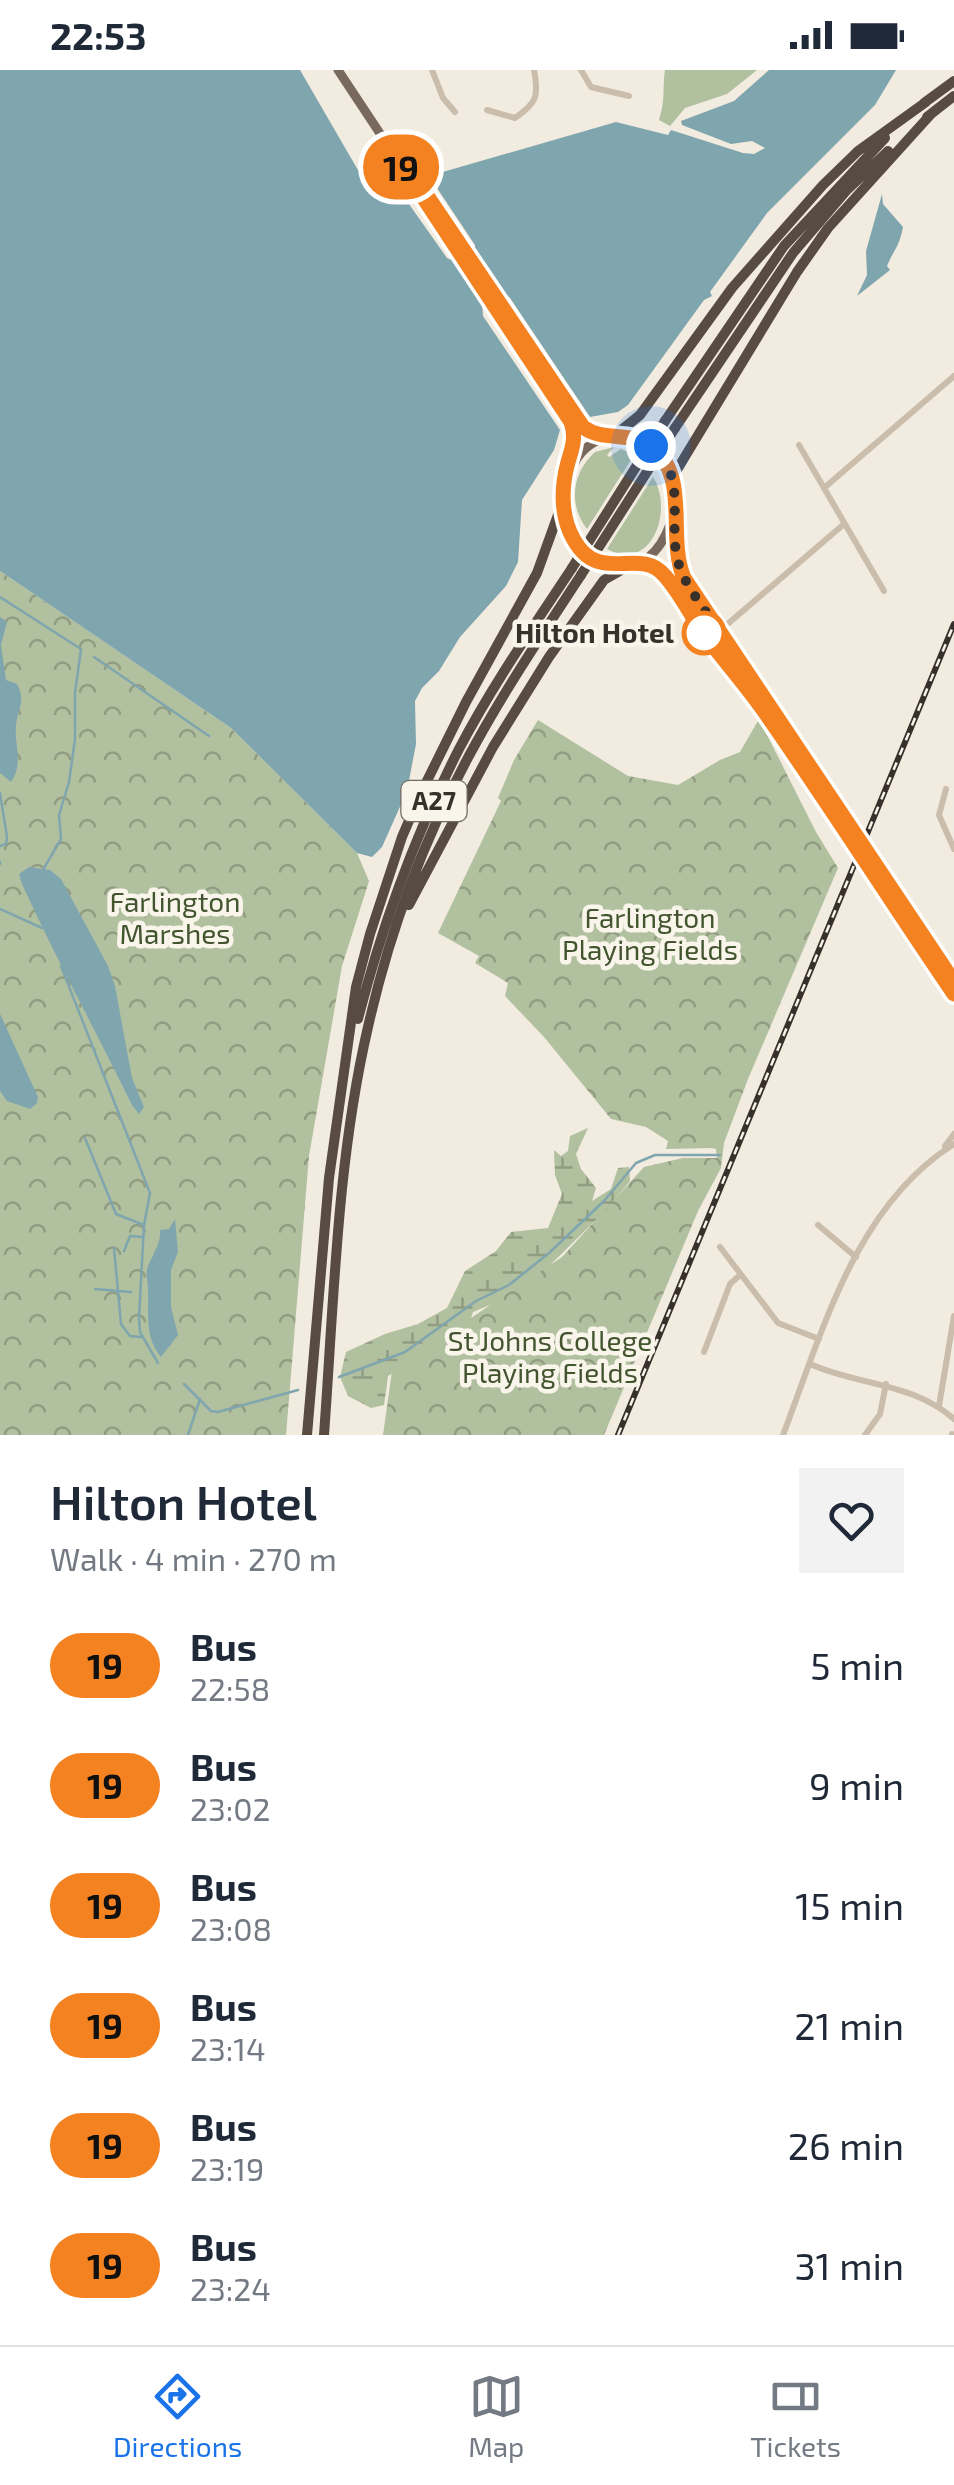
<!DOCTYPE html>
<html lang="en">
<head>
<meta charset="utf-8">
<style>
	:root { --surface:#fff; --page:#f2f2f3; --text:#1f2937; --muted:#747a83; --line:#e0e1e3; --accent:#1a73e8 }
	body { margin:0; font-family:"Exo 2",sans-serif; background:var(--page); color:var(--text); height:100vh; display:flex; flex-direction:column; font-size:38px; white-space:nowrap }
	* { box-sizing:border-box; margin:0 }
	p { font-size:32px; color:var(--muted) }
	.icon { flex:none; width:55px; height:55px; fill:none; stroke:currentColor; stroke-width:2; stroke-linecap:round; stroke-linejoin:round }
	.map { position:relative; height:1365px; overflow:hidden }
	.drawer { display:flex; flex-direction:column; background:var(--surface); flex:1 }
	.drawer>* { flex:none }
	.badge { padding:0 20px; border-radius:32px; font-size:35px; line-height:65px }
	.you { position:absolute; width:50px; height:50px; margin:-25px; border:8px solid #fff; border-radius:50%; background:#1a73e8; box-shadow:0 0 0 15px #1a73e833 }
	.map>.badge { position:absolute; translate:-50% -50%; box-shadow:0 0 0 5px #fff }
	.round { display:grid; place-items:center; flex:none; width:105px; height:105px; border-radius:0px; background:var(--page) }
	.summary { display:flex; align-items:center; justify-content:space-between; height:170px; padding:0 50px }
	h1 { font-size:48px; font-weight:600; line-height:75px }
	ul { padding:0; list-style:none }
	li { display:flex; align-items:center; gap:30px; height:120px; padding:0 50px }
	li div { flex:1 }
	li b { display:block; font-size:38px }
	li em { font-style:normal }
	li .badge { min-width:110px; font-weight:700; text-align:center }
	.status { display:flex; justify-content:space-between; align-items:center; height:70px; padding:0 50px; background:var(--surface); direction:ltr }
	.status svg { height:28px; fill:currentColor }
	.tabs { display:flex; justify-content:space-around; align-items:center; height:140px; border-top:2px solid var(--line); background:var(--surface); font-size:28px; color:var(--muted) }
	.tabs a { display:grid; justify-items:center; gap:5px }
	.tabs .active { color:var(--accent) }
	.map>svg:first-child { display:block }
	.grass { fill:#b1c09f }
	.wetland { fill:url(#wetland-marsh) }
	.park { fill:url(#park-crowns) }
	.water { fill:#7fa6ae }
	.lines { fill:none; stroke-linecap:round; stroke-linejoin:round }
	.stream { stroke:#7fa6ae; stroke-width:2.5 }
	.minor { stroke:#cabdab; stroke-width:6 }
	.major { stroke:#79695c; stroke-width:9 }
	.highway { stroke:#584b42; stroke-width:10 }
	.rail-casing { stroke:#38302a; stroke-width:6 }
	.rail { stroke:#f9f5eb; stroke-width:2.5; stroke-dasharray:8; stroke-linecap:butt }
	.major-bridge { stroke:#79695c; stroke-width:9 }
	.highway-bridge { stroke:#584b42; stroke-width:10 }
	.line-casing { stroke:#fff; stroke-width:22 }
	.line { stroke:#f58220; stroke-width:15 }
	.walk { stroke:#38302a; stroke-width:10; stroke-dasharray:0 18 }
	.stop-dot { fill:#fff; stroke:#f58220; stroke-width:5 }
	.labels { text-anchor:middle; stroke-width:9; stroke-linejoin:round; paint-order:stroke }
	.shield { fill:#f9f5eb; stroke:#726b64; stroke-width:2.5 }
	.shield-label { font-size:25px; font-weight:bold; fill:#38302a }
	.stop-label { font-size:28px; font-weight:bold; fill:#38302a; stroke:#f9f5eb; text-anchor:end }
	.park-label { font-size:28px; fill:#42552f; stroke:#f9f5eb }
</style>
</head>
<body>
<div class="status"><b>22:53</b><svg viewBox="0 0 49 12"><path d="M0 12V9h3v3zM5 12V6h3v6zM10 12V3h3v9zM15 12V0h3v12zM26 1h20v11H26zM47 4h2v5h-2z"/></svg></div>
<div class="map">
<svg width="954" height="1365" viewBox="0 0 954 1365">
	<defs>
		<pattern id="wetland-marsh" width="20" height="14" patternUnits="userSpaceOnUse" patternTransform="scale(2.5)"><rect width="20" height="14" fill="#b1c09f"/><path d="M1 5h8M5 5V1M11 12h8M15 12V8" fill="none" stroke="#919c82"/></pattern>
		<pattern id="park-crowns" width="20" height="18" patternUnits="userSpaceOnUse" patternTransform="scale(2.5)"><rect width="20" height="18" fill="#b1c09f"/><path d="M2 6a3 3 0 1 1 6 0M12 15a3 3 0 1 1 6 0" fill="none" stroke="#919c82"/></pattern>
	</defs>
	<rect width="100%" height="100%" fill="#f2ebdf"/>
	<path class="grass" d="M665,0H757L727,24L685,38L670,56L659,50C666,27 662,21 665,0Z
		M614,377L607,385L609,387L621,379L634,385L587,459C568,434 572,403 595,382Z
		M653,407C674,439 652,504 607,479Z"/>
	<path class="wetland" d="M588,1058L576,1084L581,1099L596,1118L592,1131L611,1119L618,1098L629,1097L630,1111L606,1140L534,1211L512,1226L473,1242L468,1258L388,1306L384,1335L371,1338L348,1326L340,1307L346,1282L385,1264L418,1254L447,1238L465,1201L496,1181L511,1162L548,1158L562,1124L555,1105L554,1080L561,1086L568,1081L570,1066Z"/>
	<path class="park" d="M0,501L231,658L357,783L369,811L342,896L309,1086L286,1365H0Z
		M759,649L816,762L838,798L748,1009L724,1073L721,1098L698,1141L604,1365H383L392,1301L562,1187L644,1097L683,1088H717L716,1079L711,1078L666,1079L668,1071L646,1057L611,1049L544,967L505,926L508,913L475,893L479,886L438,863L501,731L498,728L514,690L538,650L628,706L678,715L720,690L740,682Z"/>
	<path class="water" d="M0,0H300L362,107L392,110L447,188L458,193L475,183V175L429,106L616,52L668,65L671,60L743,83L754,84L765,78L752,71L731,74L682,55L681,51L734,31L769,0H896L875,35L767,143L710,222L712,226L704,230L628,335L618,342L590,347L510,228L501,221L482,232L483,246L560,360L554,380L522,430L518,492L506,516L460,567L439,601L422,618L415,631L416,674L407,721L382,777L372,787L357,783L231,658L0,501Z
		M882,124L883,134L903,157C899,178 894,179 887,196L890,200L857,226L867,205L866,181Z
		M0,547L7,552L1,575L6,610L17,614C26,629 18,639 16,655C14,674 24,694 11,712L0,703Z
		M29,797L50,800L61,809L108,896L115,916L132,1008L144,1037L139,1044L132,1035C96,961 56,889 22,814L19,804Z
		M0,944L38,1027L37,1033L30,1039L7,1031L0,1021Z
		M175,1149L178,1182L171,1200V1237L178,1265L161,1287C144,1268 149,1242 148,1219C148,1211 145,1204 148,1196C153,1184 161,1174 160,1160L169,1159Z"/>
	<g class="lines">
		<path class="stream" d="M0,527L81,579L75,623V669L69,712L59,745L61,769L44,798
			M94,587L209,666
			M0,723L7,767L6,774L0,776
			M0,792V794
			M0,839L42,858
			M61,896L150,1123L144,1155L139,1248L140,1262L158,1293
			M85,1068L116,1144L144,1155
			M114,1178L121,1254L130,1266L141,1267
			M124,1181L130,1166L143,1167
			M95,1219L131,1222
			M339,1307L405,1282L476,1231L509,1215L549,1183L604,1131L636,1093L655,1085H720
			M184,1314L211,1341L218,1342L298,1320
			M188,1365L200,1329"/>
		<path class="minor" d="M432,0L443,28L455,42
			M581,0L591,17L629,26
			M487,40L515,48C537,33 539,26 534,0
			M799,375L884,521
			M824,418L954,306
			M709,570L844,454
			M946,719L939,745L954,779
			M945,1076L954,1064
			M818,1155L856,1187
			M720,1177L778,1253L819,1269
			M704,1282L730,1214L740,1205
			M810,1294C859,1316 912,1312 954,1349
			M939,1336L954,1246
			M783,1365C822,1263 855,1136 954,1074
			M865,1365L880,1344L886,1314
			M952,1365V1364"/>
		<path class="major" d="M338,0L571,352L574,373L566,402
			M427,126L580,352L591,362L607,366
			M675,440C670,454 666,469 655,481C648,489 640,493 629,494C567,504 549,430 578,387C589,372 606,364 625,366C695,373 665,463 684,508L860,772
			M639,493L657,498L671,514L702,561L765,642L855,778
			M878,800L954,913
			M873,805L954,924"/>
		<path class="highway" d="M924,33L954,11
			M927,47L954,26
			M665,351L784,176L885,68
			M675,358L793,183L846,121L888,81
			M614,366L640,345L732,218L823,115L858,81L926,32
			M672,408L797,202L828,158L932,43
			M409,835L493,677L549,587L604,510L634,493
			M358,949C382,855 415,765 459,679C492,616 533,557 572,498
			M307,1365L329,1108L356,917L370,864L402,767L420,725L466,632L537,503L563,431
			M324,1365C334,1229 337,1090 368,957C390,859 427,761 476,673C508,615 545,560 581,505"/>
		<defs>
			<path id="rail" d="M618,1365L954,554"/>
		</defs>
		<use href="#rail" class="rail-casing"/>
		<use href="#rail" class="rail"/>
		<path class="major-bridge" d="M860,772L878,800
			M855,778L873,805"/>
		<path class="highway-bridge" d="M572,498L665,351
			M581,505L675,358"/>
	</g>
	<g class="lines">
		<defs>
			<path id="line" d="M954,912L684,508C666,466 692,404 649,375C628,361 603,372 583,357L407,96L396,86L571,352C577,370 571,380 567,396C561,420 561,448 574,470C600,516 639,475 665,506C680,523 690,544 703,563C723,589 745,614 764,641C829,734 890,830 954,924"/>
		</defs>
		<use href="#line" class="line-casing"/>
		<use href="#line" class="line"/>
		<path class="walk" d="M651,376C690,406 666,456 679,495C687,520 707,540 719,563L709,570L704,563"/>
	</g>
	<circle class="stop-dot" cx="704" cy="563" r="20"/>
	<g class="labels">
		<rect class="shield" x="401.5" y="711" width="65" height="40" rx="8"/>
		<g class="shield-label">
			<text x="434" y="740">A27</text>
		</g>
		<g class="stop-label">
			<text x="674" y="573">Hilton Hotel</text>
		</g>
		<g class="park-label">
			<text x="175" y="842">Farlington<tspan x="175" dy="32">Marshes</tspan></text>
			<text x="650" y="858">Farlington<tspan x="650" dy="32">Playing Fields</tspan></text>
			<text x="550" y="1281">St Johns College<tspan x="550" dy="32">Playing Fields</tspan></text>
		</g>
	</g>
</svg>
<div class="you" style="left:651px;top:376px"></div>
<b class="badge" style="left:401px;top:97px;background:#f58220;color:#111">19</b>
</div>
<section class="drawer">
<div class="summary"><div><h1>Hilton Hotel</h1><p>Walk · 4 min · 270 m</p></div><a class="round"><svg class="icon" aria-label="heart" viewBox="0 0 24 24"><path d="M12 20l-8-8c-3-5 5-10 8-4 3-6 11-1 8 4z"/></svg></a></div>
<ul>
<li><span class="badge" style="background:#f58220;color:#111">19</span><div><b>Bus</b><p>22:58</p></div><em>5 min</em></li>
<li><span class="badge" style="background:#f58220;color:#111">19</span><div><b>Bus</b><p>23:02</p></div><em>9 min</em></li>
<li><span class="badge" style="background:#f58220;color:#111">19</span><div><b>Bus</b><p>23:08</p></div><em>15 min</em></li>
<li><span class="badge" style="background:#f58220;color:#111">19</span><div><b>Bus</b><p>23:14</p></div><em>21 min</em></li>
<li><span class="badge" style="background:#f58220;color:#111">19</span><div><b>Bus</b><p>23:19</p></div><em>26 min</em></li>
<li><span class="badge" style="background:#f58220;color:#111">19</span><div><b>Bus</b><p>23:24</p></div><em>31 min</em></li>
</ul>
</section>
<nav class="tabs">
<a class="active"><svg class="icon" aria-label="directions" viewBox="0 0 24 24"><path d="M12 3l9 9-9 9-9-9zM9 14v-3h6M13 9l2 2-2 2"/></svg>Directions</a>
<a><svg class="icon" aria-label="map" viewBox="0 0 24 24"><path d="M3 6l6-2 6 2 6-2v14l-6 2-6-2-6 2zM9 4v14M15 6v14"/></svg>Map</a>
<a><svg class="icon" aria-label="tickets" viewBox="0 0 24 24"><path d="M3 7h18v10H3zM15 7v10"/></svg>Tickets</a>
</nav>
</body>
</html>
